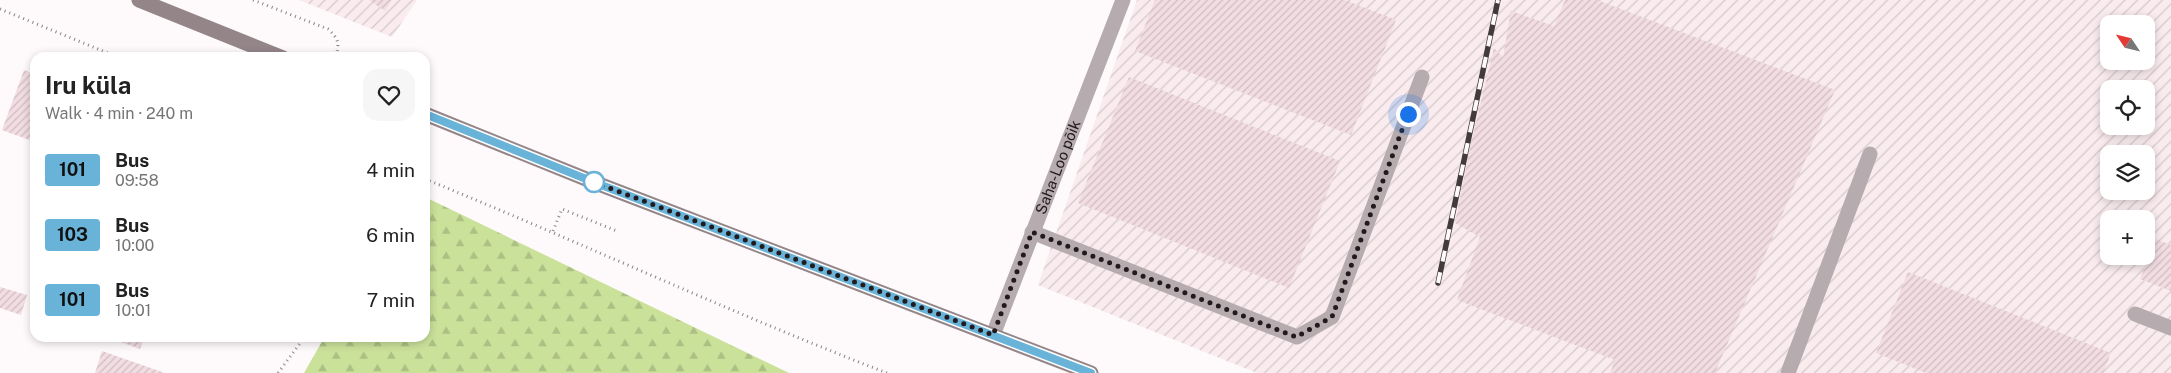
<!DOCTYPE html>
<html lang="en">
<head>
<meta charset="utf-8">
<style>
	:root { --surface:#fff; --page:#f6f6f6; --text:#222; --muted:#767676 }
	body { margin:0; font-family:"Public Sans",sans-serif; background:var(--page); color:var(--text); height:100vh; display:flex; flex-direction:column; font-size:19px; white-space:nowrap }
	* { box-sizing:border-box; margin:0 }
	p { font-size:16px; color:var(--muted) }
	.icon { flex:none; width:28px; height:28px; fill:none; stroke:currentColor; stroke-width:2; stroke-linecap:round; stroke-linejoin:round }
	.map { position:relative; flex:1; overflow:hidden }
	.drawer { position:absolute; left:30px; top:52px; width:400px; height:290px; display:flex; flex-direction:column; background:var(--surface); border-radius:15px; box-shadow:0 2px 8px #0003 }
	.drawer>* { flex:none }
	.badge { padding:0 10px; border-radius:4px; font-size:18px; line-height:32px }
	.needle { width:32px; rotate:305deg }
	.controls { position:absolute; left:2100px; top:15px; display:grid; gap:10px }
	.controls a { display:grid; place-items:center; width:55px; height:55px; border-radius:10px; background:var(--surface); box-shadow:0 2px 8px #0003; font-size:25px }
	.you { position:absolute; width:25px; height:25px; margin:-12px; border:4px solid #fff; border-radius:50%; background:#1a73e8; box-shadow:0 0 0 8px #1a73e833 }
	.map>.badge { position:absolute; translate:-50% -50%; box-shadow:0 0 0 2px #fff }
	.round { display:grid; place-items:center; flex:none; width:52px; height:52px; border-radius:15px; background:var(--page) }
	.summary { display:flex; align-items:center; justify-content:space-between; height:85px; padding:0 15px }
	h1 { font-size:24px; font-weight:700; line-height:38px }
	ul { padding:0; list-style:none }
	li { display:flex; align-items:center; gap:15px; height:65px; padding:0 15px }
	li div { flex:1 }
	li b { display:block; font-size:19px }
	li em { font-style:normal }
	li .badge { min-width:55px; font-weight:700; text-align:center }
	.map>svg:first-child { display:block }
	.industrial { fill:url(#industrial-furrows); fill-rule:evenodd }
	.forest { fill:url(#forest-firs) }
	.building { fill:url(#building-hatch) }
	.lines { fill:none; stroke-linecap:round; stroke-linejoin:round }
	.path { stroke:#8b8486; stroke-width:3; stroke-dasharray:1 4; stroke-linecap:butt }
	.lane { stroke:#b6abae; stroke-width:15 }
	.secondary { stroke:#948589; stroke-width:15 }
	.rail-casing { stroke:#423a3c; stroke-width:5.5 }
	.rail { stroke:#fef9fa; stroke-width:4; stroke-dasharray:11; stroke-linecap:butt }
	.line-casing { stroke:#fff; stroke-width:11 }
	.line { stroke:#69b3d9; stroke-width:8 }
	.walk { stroke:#231a1d; stroke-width:5; stroke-dasharray:0 9 }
	.stop-dot { fill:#fff; stroke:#69b3d9; stroke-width:2.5 }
	.labels { text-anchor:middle; stroke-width:5; stroke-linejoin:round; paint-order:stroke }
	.street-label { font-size:15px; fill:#231a1d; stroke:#fef9fa }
</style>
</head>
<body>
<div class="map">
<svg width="2171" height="373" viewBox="0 0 2171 373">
	<defs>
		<pattern id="industrial-furrows" width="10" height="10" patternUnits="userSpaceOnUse" patternTransform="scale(1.25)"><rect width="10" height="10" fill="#f9ebee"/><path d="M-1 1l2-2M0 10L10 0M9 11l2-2" fill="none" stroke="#d5c9cc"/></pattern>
		<pattern id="forest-firs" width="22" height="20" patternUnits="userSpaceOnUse" patternTransform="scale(1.25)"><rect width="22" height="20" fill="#cae19a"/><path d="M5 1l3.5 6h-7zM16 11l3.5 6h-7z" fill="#adc084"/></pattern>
		<pattern id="building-hatch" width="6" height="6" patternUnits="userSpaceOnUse" patternTransform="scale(1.25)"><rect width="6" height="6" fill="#f2dde2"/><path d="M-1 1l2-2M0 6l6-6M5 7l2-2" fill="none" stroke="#cfbdc1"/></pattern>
	</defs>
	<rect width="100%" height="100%" fill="#fef9fa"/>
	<path class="industrial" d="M299,0H417L392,37Z
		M1137,0H2171V373H1257L1038,285ZM2109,24H2146V61H2109ZM2109,89H2146V126H2109ZM2109,154H2146V191H2109ZM2109,219H2146V256H2109Z"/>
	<path class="forest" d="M425,197L789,373H304L324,338H425Z"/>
	<path class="building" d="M369,0H392L385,11Z
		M1155,0H1345L1396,20L1351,135L1135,51Z
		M1565,0H1597L1835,90L1715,373H1610L1615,360L1457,300L1480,237L1455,223L1471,143L1494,48L1503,57L1511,11L1554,26Z
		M24,70L35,74V142L2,130Z
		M1129,77L1340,161L1289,288L1078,203Z
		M2156,239L2171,245V291L2140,279Z
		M1908,272L2111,353L2103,373H1926L1876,353Z
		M0,287L27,295L21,315L0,308Z
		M110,338H144L140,349Z
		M102,351L165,373H95Z"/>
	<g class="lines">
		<path class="path" d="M253,0L328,29C339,39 340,44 335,58
			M0,9L120,58
			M425,179C580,242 731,313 887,373
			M553,231L562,209L617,231
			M278,373L304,338"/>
		<g class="lane">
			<path d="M1032,232L1297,337L1332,317L1422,77"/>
			<path d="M2135,314L2171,328"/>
			<path id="s1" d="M993,335L1123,0"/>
			<path d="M1788,373L1870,154"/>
		</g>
		<path class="secondary" d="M139,0L283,58
			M425,114L596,183L1091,373"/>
		<defs>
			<path id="rail" d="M1438,283L1498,0"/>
		</defs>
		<use href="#rail" class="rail-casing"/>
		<use href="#rail" class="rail"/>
	</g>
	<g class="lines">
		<defs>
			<path id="line" d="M425,114L596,183L1091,373"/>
		</defs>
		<use href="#line" class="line-casing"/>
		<use href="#line" class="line"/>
		<path class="walk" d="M594,182L993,335L1032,232L1296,337L1332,317L1408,114"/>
	</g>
	<circle class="stop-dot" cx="594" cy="182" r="10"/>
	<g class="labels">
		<g class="street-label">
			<text dy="5" stroke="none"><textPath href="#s1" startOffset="180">Saha-Loo põik</textPath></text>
		</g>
	</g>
</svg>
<div class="controls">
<a><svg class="needle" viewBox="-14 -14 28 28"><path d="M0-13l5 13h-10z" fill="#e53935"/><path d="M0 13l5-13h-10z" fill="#767676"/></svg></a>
<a><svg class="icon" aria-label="locate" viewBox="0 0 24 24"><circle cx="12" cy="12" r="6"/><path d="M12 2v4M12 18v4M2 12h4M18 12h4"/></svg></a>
<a><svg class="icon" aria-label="layers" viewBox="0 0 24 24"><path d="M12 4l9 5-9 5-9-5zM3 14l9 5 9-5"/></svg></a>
<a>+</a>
</div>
<div class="you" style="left:1408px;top:114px"></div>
<section class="drawer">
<div class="summary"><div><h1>Iru küla</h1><p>Walk · 4 min · 240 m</p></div><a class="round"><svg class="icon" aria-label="heart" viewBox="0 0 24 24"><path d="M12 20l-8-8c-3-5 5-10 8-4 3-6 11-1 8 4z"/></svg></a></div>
<ul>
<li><span class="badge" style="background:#69b3d9;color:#111">101</span><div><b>Bus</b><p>09:58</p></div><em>4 min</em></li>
<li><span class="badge" style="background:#69b3d9;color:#111">103</span><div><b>Bus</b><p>10:00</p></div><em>6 min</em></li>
<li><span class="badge" style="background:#69b3d9;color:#111">101</span><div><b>Bus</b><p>10:01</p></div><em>7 min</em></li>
</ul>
</section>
</div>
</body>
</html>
